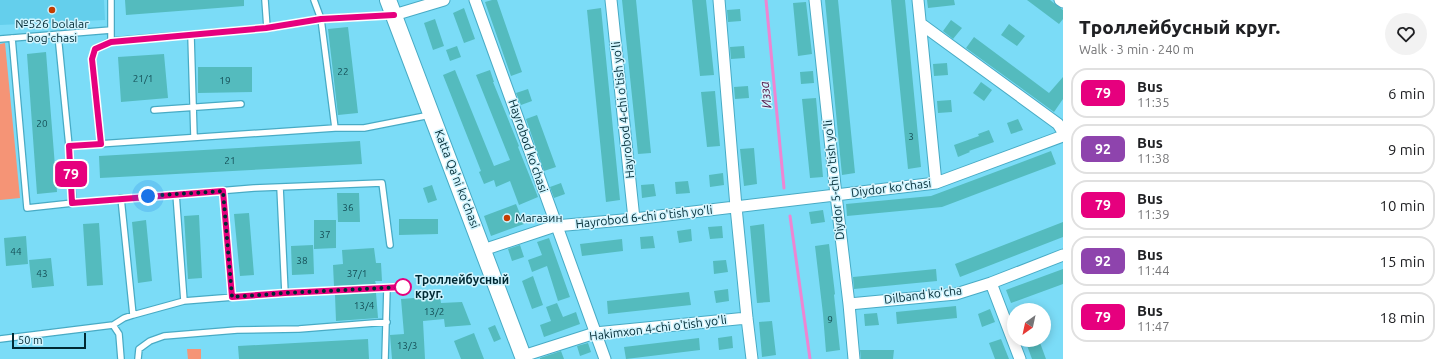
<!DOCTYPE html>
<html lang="en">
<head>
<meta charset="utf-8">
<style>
	:root { --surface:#fff; --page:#f2f2f2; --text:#202124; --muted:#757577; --line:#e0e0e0 }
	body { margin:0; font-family:Ubuntu,sans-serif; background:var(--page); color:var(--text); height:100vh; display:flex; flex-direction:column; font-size:15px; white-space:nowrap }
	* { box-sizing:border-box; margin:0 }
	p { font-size:13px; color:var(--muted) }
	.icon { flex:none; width:22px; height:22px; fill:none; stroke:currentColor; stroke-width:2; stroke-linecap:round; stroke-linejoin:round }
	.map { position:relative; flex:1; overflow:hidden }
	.details { display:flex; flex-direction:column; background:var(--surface); width:380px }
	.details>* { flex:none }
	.badge { padding:0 8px; border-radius:6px; font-size:14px; line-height:26px }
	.needle { width:26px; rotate:213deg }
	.tools { position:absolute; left:1007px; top:303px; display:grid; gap:8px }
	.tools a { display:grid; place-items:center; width:44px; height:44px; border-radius:50%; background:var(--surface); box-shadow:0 2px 10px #0003; font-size:20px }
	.scale { position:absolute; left:12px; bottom:10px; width:74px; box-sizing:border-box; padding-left:4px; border:2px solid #002933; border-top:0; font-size:11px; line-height:14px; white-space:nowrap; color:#002933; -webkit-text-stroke:3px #d0f4fe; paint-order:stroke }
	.you { position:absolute; width:20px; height:20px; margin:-10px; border:3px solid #fff; border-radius:50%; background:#1a73e8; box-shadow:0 0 0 6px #1a73e833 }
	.map>.badge { position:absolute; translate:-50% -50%; box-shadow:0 0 0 2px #fff }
	.round { display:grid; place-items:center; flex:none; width:42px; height:42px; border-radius:21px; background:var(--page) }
	.headline { display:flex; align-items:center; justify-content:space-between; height:68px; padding:0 16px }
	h1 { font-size:19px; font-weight:800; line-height:30px }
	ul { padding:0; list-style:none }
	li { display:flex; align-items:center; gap:12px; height:50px; margin:0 8px 6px; padding:0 8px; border:2px solid var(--line); border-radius:16px }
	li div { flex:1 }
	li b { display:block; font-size:15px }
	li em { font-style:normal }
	li .badge { min-width:44px; font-weight:700; text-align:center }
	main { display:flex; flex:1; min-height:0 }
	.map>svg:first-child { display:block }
	.built { fill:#64cfec }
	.green { fill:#f59476 }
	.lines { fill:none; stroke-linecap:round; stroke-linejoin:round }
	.stream { stroke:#ee85d2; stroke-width:3 }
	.building { fill:#54bbbe }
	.service-casing { stroke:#48abc5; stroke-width:8 }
	.minor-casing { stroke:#48abc5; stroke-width:13 }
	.secondary-casing { stroke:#48abc5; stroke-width:18 }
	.service { stroke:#fff; stroke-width:5.5 }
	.minor { stroke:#fff; stroke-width:11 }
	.secondary { stroke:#fff; stroke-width:16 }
	.line-casing { stroke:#fff; stroke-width:9 }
	.line { stroke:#e6007e; stroke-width:6 }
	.walk { stroke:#002933; stroke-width:4; stroke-dasharray:0 7.2 }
	.poi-dot { fill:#c43d01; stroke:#d0f4fe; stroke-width:1.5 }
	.stop-dot { fill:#fff; stroke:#e6007e; stroke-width:2 }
	.labels { text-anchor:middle; stroke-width:3; stroke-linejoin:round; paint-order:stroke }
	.number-label { font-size:10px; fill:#154e56 }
	.poi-label { font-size:12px; fill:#002933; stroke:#d0f4fe }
	.street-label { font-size:12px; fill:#002933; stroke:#d0f4fe }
	.stop-label { font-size:12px; font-weight:bold; fill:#002933; stroke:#d0f4fe; text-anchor:start }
	.water-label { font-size:13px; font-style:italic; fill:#531245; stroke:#d0f4fe }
</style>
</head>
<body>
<main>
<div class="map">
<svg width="1063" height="359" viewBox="0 0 1063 359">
	<rect width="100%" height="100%" fill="#7bdcf7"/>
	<path class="built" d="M0,0H104L105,20L0,25Z"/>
	<path class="green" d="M5,43L20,198L0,200V44Z
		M187,349H201V359H188Z"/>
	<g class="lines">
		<path class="stream" d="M766,0L784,188
			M790,216L810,359"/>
	</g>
	<path class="building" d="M125,0H244V6L126,15Z
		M492,0H497L522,72L511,76L485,2Z
		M622,0H636L651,153L638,154Z
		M692,0H706L714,75L700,76Z
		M825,0H838L855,173L842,175Z
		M891,0H905L921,167L908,169Z
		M927,0H954L955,5L928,8Z
		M1027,0H1050L1063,10V19L1059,24Z
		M806,2L812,54L798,56L793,3Z
		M464,8L475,39L464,43L453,13Z
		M601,8L620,200L606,202L587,10Z
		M740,9L741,21L728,22L727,10Z
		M435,19L444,46L433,50L424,23Z
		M951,20L962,28L953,39L943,31Z
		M1009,24L1025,36L1017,46L1001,35Z
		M348,27L358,113L338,115L328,29Z
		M974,37L1049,93L1063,77V99L1054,112L966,48Z
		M457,46L461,57L450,61L446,50Z
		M744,46L745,58L731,59L730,47Z
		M46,52L57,192L37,194L27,54Z
		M164,54L168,98L121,102L118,57Z
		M947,63L948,75L934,76L933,64Z
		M198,67H252V92L198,93Z
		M455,70L494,166L510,160L476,75L490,70L494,82H493L519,146L518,147L538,197L519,205L510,181L496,187L494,180L484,184L479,172L481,171L443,75Z
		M813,71L814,83L801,84L800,72Z
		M981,82L992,90L984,101L973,93Z
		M748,86L749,98L735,99L734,87Z
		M528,89L532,101L521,105L516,93Z
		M715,91L720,146L707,147L701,92Z
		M816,98L823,177L810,178L802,99Z
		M951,100L952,112L938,113L937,101Z
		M537,115L556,167L544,171L526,119Z
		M1018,119L1023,130L1011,134L1007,123Z
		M989,130L994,142L969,151L970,152L958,157L954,145L979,136L978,134Z
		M360,141L362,164L100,178L99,156Z
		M754,148L757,184L744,186L740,149Z
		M1051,151L1056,164L942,207L847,216L846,204L931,196Z
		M723,173L724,185L710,187L709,175Z
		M688,181L690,193L676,194L675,182Z
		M561,183L565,194L554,198L550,187Z
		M654,184L656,196L642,198L641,185Z
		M432,185L437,200L428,203L423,188Z
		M337,193H359L360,222H338Z
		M516,204L524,224L491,236L484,216Z
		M823,210L825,222L811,224L809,212Z
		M249,213L254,275L240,276L234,214Z
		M199,215L202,278L188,279L184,216Z
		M399,219H438V234L399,235Z
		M146,220L152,281L138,283L132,222Z
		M314,220H336V248L314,249Z
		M1063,222V237L960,277L955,264Z
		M99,223L103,285L87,286L83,224Z
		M764,224L770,302L757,303L750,226Z
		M722,226L723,238L710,239L708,227Z
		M691,229L692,241L679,243L677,231Z
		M26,236L28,264L6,266L4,238Z
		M653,236L655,248L641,249L640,237Z
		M549,238L570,297L558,301L547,266L532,272L528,260L542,255L537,242Z
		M622,239L623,251L582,256L580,244Z
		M829,244L835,294L834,295L840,350L826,352L823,314L815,246Z
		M313,245L314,274L292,275L291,246Z
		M520,245L524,257L512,261L508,249Z
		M374,248L376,263H381L382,281H375L376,284L334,286L333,265L343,264L342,250Z
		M51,258L54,286L32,288L29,260Z
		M726,260L728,272L714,274L713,261Z
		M936,269L937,281L854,289L853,277Z
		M1063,269V284L1011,303L1006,290Z
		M533,276L543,305L532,309L522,281Z
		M728,289L729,301L716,303L714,291Z
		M689,292L691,305L608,314L607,301Z
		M376,293L378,318L336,321L335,295Z
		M440,296L441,303L462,302L471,325L445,327L444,319L423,321L425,359H392L390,335L404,334L401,299Z
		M557,303L563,317L576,312L580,324L544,337L540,325L551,321L546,307Z
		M956,306L957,318L897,324L896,312Z
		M990,309L995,322L982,327L978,314Z
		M877,313L879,325L865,326L864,314Z
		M772,321L776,355L762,357L759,322Z
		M495,325L501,339L494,342L488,328Z
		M474,333L484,359H461L454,341Z
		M732,336L733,348L719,350L718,338Z
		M699,338L700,350L626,359L624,347Z
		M368,339L369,359H239L238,346Z
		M1001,339L1009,359H995L989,343Z
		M1025,340H1039L1046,359H1032Z
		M588,343L591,352L580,356L577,346Z
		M860,350H894L893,359H861Z
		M561,351L564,359H540V358Z"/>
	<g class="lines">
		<defs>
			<path id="service" d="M111,0V41
				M265,0L267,28
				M314,0L321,19L335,128
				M58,35L69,146L73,203L254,188L382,183L390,245
				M191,36L194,137
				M12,38L27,208L73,203
				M0,39L111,30
				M154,110L241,104
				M101,144L92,59L95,49L111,41L267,28L321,19L392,15
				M69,146L335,128H364L430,115
				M280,187L285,293
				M223,191L232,297
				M176,194L184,301
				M121,198L133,315
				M113,325L119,334L121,359
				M0,339L113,325L124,318L133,315L184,301L285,293L403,287
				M138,359L139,349L150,341L164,336L237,330L299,329L387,322
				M385,359L387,288"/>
			<path id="minor" d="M475,0L605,359
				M611,0L634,219
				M719,0L736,207L747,318L752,359
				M815,0L836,195L849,304L854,359
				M918,0L936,183
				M1060,0L1063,2
				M394,15L444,0
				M921,24L1058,124L1063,132
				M483,250L555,226L634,219L936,183L1063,136
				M991,283L1020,359
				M849,304L956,294L991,283L1063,255
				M523,356L595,333L747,318"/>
			<path id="secondary" d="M388,0L524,359"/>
		</defs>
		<use href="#service" class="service-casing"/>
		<use href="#minor" class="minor-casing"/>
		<use href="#secondary" class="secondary-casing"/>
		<use href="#service" class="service"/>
		<use href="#minor" class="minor"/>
		<use href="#secondary" class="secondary"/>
	</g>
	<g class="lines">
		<defs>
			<path id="line" d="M394,15L321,19L266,28L111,42L95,49L92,59L101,144L69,146L72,203L223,191L232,297L285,293L403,287"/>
		</defs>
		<use href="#line" class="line-casing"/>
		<use href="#line" class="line"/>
		<path class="walk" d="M148,196L223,191L232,297L285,293L403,287"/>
	</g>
	<g class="poi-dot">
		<circle cx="52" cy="10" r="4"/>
		<circle cx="507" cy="218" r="4"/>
	</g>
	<circle class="stop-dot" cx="403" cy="287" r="8"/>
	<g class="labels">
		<g class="number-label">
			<text x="343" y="75">22</text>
			<text x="143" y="82">21/1</text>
			<text x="225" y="84">19</text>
			<text x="42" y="127">20</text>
			<text x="911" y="140">3</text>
			<text x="230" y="164">21</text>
			<text x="348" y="211">36</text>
			<text x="325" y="238">37</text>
			<text x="16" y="255">44</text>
			<text x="302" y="264">38</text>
			<text x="42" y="277">43</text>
			<text x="357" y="277">37/1</text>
			<text x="364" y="309">13/4</text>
			<text x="434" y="315">13/2</text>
			<text x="830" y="323">9</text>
			<text x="407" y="349">13/3</text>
		</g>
		<g class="poi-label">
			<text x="52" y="28">№526 bolalar<tspan x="52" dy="14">bog'chasi</tspan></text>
			<text x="515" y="222" text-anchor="start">Магазин</text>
		</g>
		<g class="street-label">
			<text transform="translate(623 110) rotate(-96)" y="4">Hayrobod 4-chi o'tish yo'li</text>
			<text transform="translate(528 146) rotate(71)" y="4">Hayrobod ko'chasi</text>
			<text transform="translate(457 179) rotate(69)" y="4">Katta Qa'ni ko'chasi</text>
			<text transform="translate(834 180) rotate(-96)" y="4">Diydor 5-chi o'tish yo'li</text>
			<text transform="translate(891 188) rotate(-7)" y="4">Diydor ko'chasi</text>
			<text transform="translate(644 217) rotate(-6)" y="4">Hayrobod 6-chi o'tish yo'li</text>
			<text transform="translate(923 295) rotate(-7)" y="4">Dilband ko'cha</text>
			<text transform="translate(658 328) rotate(-7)" y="4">Hakimxon 4-chi o'tish yo'li</text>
		</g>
		<g class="stop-label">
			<text x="415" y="284">Троллейбусный<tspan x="415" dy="14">круг.</tspan></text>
		</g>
		<g class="water-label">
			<text transform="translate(765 95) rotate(-96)" y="5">Изза</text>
		</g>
	</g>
</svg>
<div class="tools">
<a><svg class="needle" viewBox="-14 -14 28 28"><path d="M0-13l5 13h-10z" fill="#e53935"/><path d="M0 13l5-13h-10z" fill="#757577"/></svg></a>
</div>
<div class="scale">50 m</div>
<div class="you" style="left:148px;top:196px"></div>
<b class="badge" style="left:71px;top:174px;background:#e6007e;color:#fff">79</b>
</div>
<section class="details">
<div class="headline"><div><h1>Троллейбусный круг.</h1><p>Walk · 3 min · 240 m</p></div><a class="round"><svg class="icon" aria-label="heart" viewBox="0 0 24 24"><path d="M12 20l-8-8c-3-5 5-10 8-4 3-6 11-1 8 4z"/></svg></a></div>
<ul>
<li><span class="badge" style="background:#e6007e;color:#fff">79</span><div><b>Bus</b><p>11:35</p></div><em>6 min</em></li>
<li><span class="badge" style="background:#8e44ad;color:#fff">92</span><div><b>Bus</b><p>11:38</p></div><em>9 min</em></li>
<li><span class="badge" style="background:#e6007e;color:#fff">79</span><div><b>Bus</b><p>11:39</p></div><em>10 min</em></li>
<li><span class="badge" style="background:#8e44ad;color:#fff">92</span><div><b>Bus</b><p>11:44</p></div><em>15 min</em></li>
<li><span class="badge" style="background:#e6007e;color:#fff">79</span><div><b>Bus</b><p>11:47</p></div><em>18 min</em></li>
</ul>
</section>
</main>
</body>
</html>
